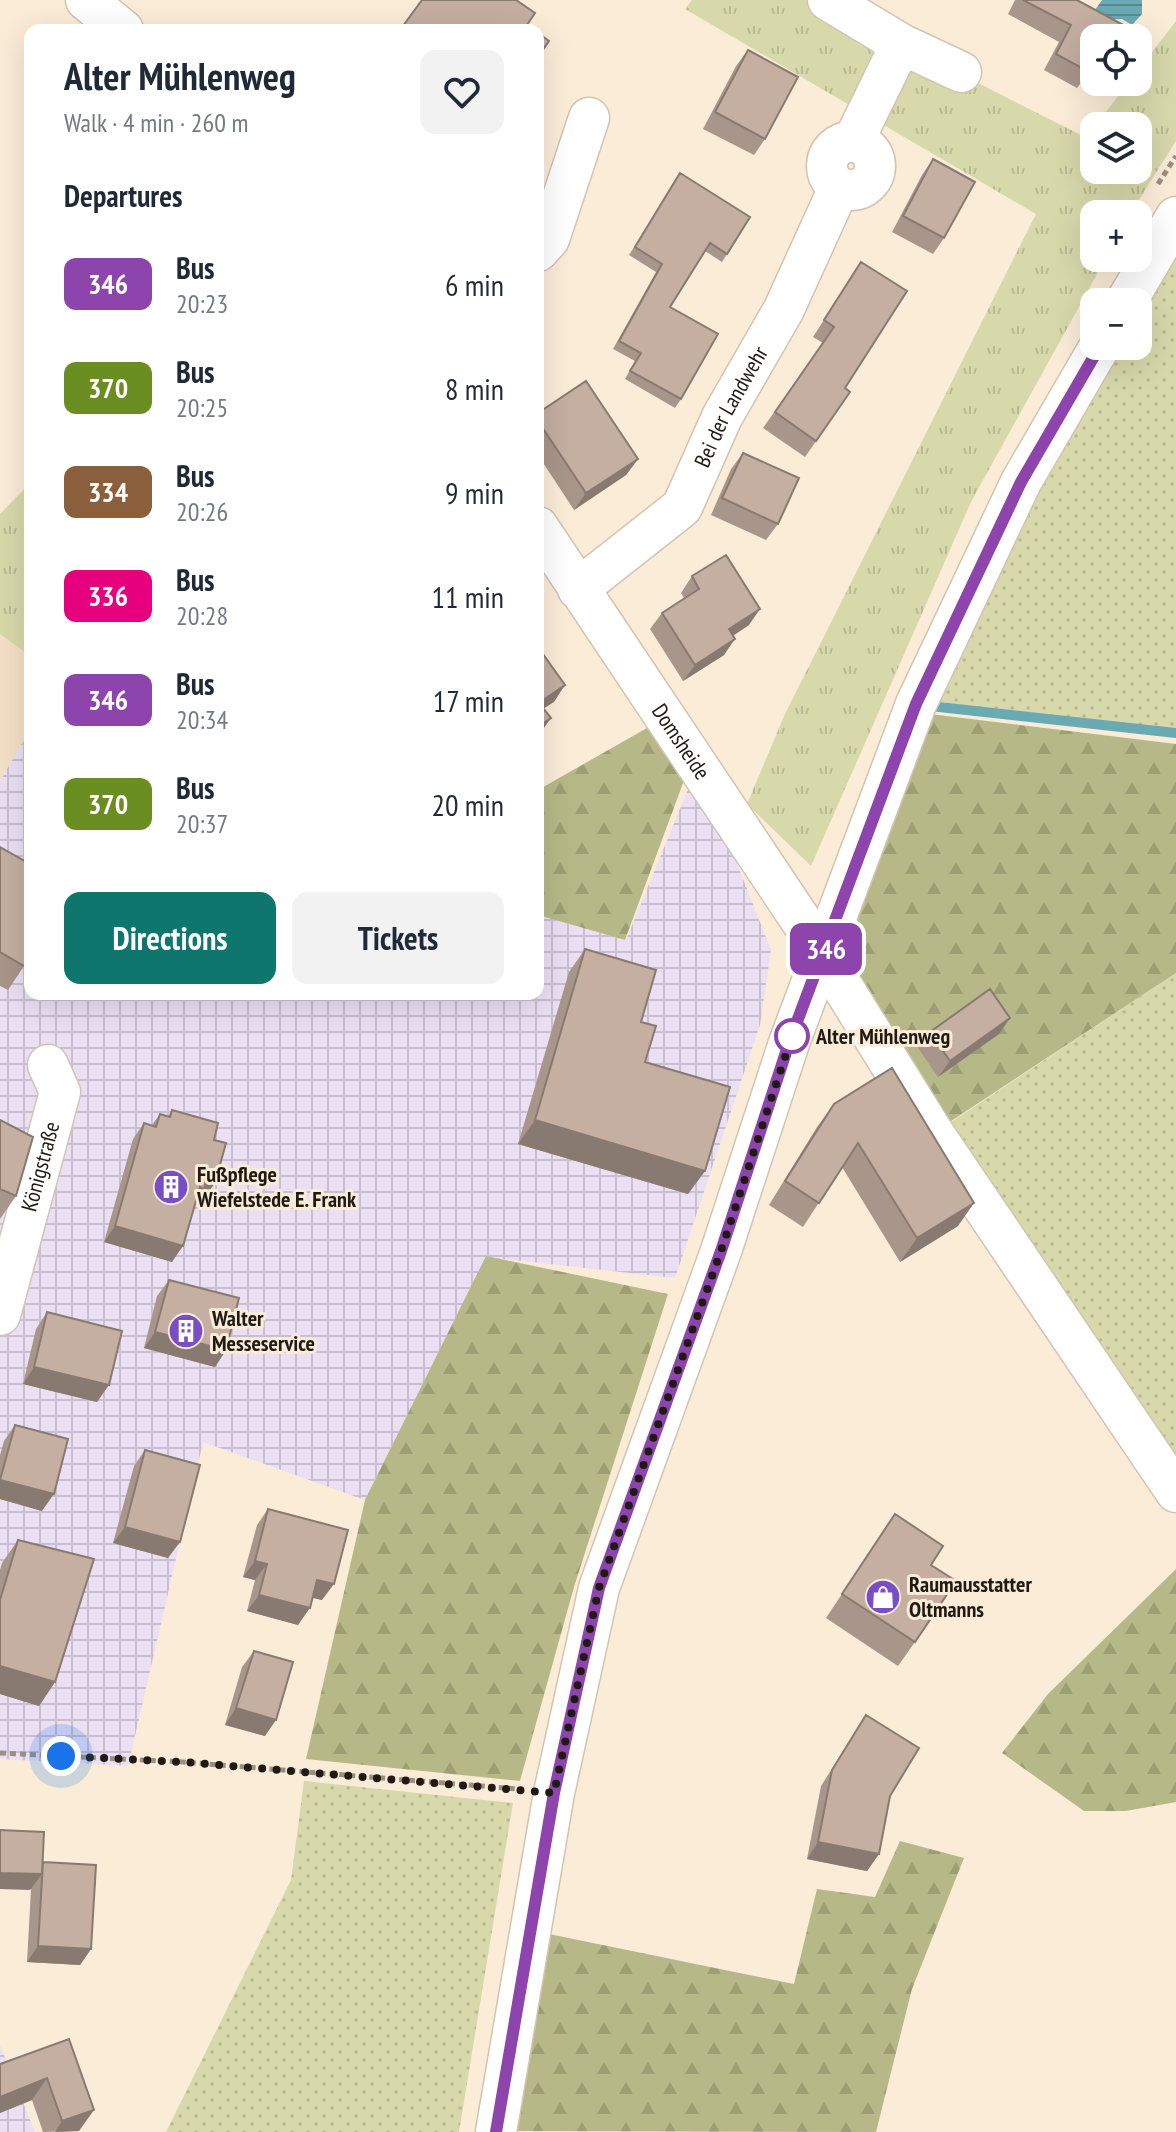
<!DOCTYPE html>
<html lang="en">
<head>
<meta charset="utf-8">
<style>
	:root { --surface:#fff; --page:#f2f2f3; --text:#1f2937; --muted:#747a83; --accent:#0f766e }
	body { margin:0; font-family:"PT Sans Narrow",sans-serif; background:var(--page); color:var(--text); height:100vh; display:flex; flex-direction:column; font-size:30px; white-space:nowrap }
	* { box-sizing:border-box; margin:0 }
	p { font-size:26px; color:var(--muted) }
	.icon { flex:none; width:44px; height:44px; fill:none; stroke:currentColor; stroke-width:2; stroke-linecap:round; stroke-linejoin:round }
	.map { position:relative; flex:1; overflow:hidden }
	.sheet { position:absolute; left:24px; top:24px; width:520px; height:976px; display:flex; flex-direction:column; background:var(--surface); border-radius:16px; box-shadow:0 8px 32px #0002 }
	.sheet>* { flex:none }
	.badge { padding:0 16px; border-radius:12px; font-size:28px; line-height:52px }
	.controls { position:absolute; left:1080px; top:24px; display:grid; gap:16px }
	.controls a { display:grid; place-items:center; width:72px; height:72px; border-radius:16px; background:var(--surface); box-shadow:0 8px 32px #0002; font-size:40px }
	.you { position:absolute; width:40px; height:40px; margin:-20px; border:6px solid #fff; border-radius:50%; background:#1a73e8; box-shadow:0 0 0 12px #1a73e833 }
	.map>.badge { position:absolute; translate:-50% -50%; box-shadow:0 0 0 4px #fff }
	h2 { padding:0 40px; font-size:30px; line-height:72px }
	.round { display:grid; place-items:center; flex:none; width:84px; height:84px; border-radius:16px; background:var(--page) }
	.headline { display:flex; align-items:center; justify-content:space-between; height:136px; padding:0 40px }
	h1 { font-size:38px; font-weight:700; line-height:60px }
	.action { display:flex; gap:16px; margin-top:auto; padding:16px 40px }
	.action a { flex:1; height:92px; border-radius:16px; background:var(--accent); color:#fff; font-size:32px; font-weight:700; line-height:92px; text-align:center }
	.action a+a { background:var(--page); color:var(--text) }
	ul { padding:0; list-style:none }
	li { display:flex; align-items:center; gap:24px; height:104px; padding:0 40px }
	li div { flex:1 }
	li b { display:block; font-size:30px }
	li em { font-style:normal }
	li .badge { min-width:88px; font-weight:700; text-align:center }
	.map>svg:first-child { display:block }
	.built { fill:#f4e0c6 }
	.industrial { fill:url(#industrial-grid) }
	.grass { fill:url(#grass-dots) }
	.forest { fill:url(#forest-firs) }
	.park { fill:url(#park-tufts) }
	.water { fill:url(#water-rules) }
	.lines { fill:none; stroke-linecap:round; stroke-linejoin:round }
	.stream { stroke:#6aaab2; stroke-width:10 }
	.minor-casing { stroke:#d3c4b1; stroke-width:43 }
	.path { stroke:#9a9081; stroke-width:5; stroke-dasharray:6 4; stroke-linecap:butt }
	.minor { stroke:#fff; stroke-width:40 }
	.wall { fill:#a9968a }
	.shaded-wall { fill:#897a71 }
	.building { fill:#c4afa1; stroke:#897a71; stroke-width:2 }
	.line-casing { stroke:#fff; stroke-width:18 }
	.line { stroke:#8e44ad; stroke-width:12 }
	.walk { stroke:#1f1a13; stroke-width:8; stroke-dasharray:0 14.4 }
	.stop-dot { fill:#fff; stroke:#8e44ad; stroke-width:4 }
	.labels { text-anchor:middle; stroke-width:6; stroke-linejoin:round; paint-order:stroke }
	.street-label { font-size:22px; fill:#1f1a13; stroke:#fbecd8 }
	.stop-label { font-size:22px; font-weight:bold; fill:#1f1a13; stroke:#fbecd8; text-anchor:start }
	.poi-label { font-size:22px; font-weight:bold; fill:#1f1a13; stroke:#fbecd8; text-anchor:start }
</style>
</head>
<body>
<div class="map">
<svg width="1176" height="2132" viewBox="0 0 1176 2132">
	<defs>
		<pattern id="industrial-grid" width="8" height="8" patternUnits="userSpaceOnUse" patternTransform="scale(2)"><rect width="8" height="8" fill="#ebdff4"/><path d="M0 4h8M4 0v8" fill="none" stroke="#c9bfd0"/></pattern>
		<pattern id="grass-dots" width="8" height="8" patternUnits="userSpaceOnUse" patternTransform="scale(2)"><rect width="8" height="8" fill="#d7d9ab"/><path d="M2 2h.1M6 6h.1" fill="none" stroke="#b8ba92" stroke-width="1.8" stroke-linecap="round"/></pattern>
		<pattern id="forest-firs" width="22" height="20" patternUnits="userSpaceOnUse" patternTransform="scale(2)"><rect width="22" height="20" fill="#b6b987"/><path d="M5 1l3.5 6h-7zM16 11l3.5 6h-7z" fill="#9c9e74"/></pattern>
		<pattern id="park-tufts" width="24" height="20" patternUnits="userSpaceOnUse" patternTransform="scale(2)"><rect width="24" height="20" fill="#d7d9ab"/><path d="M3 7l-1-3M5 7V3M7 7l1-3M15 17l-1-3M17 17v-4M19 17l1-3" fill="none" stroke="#b8ba92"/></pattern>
		<pattern id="water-rules" width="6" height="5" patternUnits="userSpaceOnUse" patternTransform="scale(2)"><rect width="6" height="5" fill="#6aaab2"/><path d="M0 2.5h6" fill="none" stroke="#578a90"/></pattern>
	</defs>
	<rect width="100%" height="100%" fill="#fbecd8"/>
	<path class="built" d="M0,634L30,656V730L0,781Z"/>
	<path class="industrial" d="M30,730V994H538V915L626,940L691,782L727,838L771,950L760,1025L675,1278L486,1257L365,1500L203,1442L128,1766L0,1759V781Z
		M0,2045L35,2132H0Z"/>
	<path class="grass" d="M1176,247V737L928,700L1033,486L1117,346H1138V310Z
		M1176,973V1455L942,1128Z
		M304,1781L513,1803L459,2132H166L291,1880Z"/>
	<path class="forest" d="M922,713L1176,744V973L942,1127L841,959Z
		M654,724L686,775L625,940L538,915V790Z
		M486,1256L668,1294L574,1587L520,1781L306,1759L365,1500Z
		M1176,1569V1802L1126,1811H1084L1002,1753L1048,1694Z
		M900,1841L964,1858L912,1989L876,2132L514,2131L549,1934L794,1984L817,1889L875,1897Z"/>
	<path class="park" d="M692,0H827L901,44L1085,137L1094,127V170H1138V126H1095L1129,82H1138V70L1176,21V141L1130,214H1094V258H1106L971,502L811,866L747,804L785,714L1036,214L685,9Z
		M30,483V656L0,634V514Z"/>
	<path class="water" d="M1102,0H1142V14L1132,25L1122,19L1103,20L1095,10Z"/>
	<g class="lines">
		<path class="stream" d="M930,706L1176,733"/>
		<defs>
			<g id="minor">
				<path d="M86,0L123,30"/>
				<path d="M828,0L901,44"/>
				<circle cx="851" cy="166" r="24"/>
				<path d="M853,142L901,44L961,72"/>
				<path d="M538,251L549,239L589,118"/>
				<path d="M1126,302L1176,217"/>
				<path id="s1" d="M538,527L808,931L932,1131L1176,1492"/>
				<path id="s2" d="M578,589L682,507L722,417L784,309L839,188"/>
				<path id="s3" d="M0,1315L60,1092L48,1065"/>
				<path d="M496,2132L554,1793L599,1588L721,1251L789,1043L916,704L1021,482L1100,346"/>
			</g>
		</defs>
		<use href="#minor" class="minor-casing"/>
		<path class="path" d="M1158,184L1176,156
			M0,1753L183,1762L518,1789"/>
		<use href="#minor" class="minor"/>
	</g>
	<path class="wall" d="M1015,0H1077L1094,38L1089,72L1077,88L1044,70L1059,42L1008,14Z
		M748,50L765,139L754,155L703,129L736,66Z
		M933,159L944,238L933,254L892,232L922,175Z
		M675,182L727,254L722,262L705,251L670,307L681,399L675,408L625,379L635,361L613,349L656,272L629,255Z
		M861,262L845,388L850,392L805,457L763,428L823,343L813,337Z
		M538,413L638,459L626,475L574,510L538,455Z
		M743,453L778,524L766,540L711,515L731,469Z
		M692,576L749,625L733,636L724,655L683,681L650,629L662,613L684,598L681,593Z
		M0,847L24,966L8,990L0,986Z
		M585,949L641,1022L645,1062L705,1171L688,1194L518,1144L569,972Z
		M930,1032L999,1034L938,1077L918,1048Z
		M834,1104L958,1226L900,1262L842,1167L803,1227L769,1205L817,1127Z
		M172,1110L214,1140L215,1183L203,1199L198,1198L196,1200L172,1262L104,1242L133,1139L144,1123L152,1125L160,1114L168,1117Z
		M0,1120L16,1196L0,1219Z
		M169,1280L226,1350L215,1367L144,1348L157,1296Z
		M47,1312L97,1402L23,1384L36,1329Z
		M15,1425L42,1511L0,1499V1455L4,1441Z
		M145,1450L168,1558L113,1543L134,1466Z
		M268,1509L322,1600L313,1598L298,1625L247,1611L255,1580L243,1577L257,1525Z
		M895,1514L915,1642L898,1666L826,1618Z
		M18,1540L55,1682L39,1706L0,1694V1570L2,1563Z
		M254,1651L265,1736L225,1725L242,1667Z
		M866,1715L879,1854L867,1871L807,1859L821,1786Z
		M0,1830L42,1863L91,1949L80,1965L27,1962L31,1889H0Z
		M69,2039L79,2131L43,2132L32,2100L0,2113V2064Z"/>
	<path class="shaded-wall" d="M638,459L626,475L574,510L586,493Z
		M760,609L749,625L718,645L729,629Z
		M735,639L724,655L683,681L695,665Z
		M565,685L554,702L538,712L539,703Z
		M551,718L539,735L538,736V727Z
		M1010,1018L999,1034L938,1077L950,1061Z
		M535,1120L705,1171L688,1194L518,1144Z
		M206,1181L215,1183L203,1199L198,1198L193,1205L200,1187Z
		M974,1203L958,1226L900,1262L917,1238Z
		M115,1226L183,1246L172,1262L104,1242Z
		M155,1332L226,1350L215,1367L144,1348Z
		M34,1367L109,1385L97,1402L23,1384Z
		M0,1480L54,1494L42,1511L0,1499Z
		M125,1527L180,1542L168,1558L113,1543Z
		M255,1561L267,1564L255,1580L243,1577Z
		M317,1580L334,1584L322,1600L306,1596Z
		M259,1595L310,1608L298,1625L247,1611Z
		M0,1666L55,1682L39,1706L0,1694Z
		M236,1708L276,1720L265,1736L225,1725Z
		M818,1842L879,1854L867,1871L807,1859Z
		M0,1873L42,1874L30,1890L0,1889Z
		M38,1946L91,1949L80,1965L27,1962Z
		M47,2078L32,2100L0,2113V2097Z
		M94,2110L79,2131L55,2132L62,2121Z"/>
	<path class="building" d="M422,0H516L535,13L527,25L534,30H400Z
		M1023,0H1077L1140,34L1138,38H1094V62L1089,72L1056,54L1071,25Z
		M538,33L549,41L538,57Z
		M748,50L798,77L765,139L715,112Z
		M933,159L975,182L944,238L903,216Z
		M680,173L750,217L727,254L710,243L670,307L718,334L681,399L630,371L641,353L619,341L662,264L635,247Z
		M861,262L907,291L845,388L850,392L816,441L775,412L834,327L824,320Z
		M586,381L638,459L586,493L538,421V413Z
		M743,453L799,478L778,524L722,498Z
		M726,555L760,609L729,629L735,639L695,665L662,613L699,589L692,576Z
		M538,647L565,685L539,703L551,718L538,727Z
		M0,847L30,864V957L24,966L0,952Z
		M585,949L656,970L641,1022L656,1026L645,1062L730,1087L705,1171L535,1120Z
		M990,989L1010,1018L950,1061L930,1032Z
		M892,1068L974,1203L917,1238L858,1143L819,1203L785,1181L834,1104Z
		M172,1110L218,1123L214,1140L226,1143L215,1183L206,1181L204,1189L200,1187L183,1246L115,1226L144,1123L156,1127L160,1114L170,1117Z
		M0,1120L33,1137L16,1196L0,1189Z
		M169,1280L239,1298L226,1350L155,1332Z
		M47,1312L122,1331L109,1385L34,1367Z
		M15,1425L68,1439L54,1494L0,1480Z
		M145,1450L200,1465L180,1542L125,1527Z
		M268,1509L348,1530L334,1584L317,1580L310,1608L259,1595L267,1564L255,1561Z
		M895,1514L943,1546L931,1565L956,1581L915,1642L842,1594Z
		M18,1540L94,1559L55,1682L0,1666V1600Z
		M254,1651L293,1662L276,1720L236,1708Z
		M866,1715L919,1748L890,1796L879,1854L818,1842L832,1770Z
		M0,1830L44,1832L42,1874L0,1873Z
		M43,1862L96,1865L91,1949L38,1946Z
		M69,2039L94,2110L62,2121L47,2078L0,2097V2064Z"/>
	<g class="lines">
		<defs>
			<path id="line" d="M496,2132L554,1793L599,1588L721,1251L789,1043L916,704L1021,482L1100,346"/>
		</defs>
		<use href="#line" class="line-casing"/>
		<use href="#line" class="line"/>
		<path class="walk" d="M61,1756L183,1762L554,1793L599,1588L721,1251L792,1036"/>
	</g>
	<defs>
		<symbol id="building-disc" viewBox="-11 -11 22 22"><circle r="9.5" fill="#784dc6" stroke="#fbecd8"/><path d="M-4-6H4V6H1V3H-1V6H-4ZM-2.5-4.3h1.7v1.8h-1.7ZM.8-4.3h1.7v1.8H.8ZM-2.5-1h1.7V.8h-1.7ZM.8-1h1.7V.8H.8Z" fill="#fff"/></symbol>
		<symbol id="shop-disc" viewBox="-11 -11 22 22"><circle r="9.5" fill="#784dc6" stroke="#fbecd8"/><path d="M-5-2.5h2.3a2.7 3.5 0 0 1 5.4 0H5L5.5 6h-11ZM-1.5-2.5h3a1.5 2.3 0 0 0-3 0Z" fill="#fff"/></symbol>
	</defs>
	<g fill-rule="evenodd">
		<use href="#building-disc" x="151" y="1167" width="40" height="40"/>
		<use href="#building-disc" x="166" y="1311" width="40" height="40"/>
		<use href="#shop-disc" x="863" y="1577" width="40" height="40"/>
	</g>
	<circle class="stop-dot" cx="792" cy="1036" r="16"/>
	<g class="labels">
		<g class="street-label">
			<text dy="8" stroke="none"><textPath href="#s2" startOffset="244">Bei der Landwehr</textPath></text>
			<text dy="8" stroke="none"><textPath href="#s1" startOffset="258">Domsheide</textPath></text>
			<text dy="8" stroke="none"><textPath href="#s3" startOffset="154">Königstraße</textPath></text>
		</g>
		<g class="stop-label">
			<text x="816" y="1044">Alter Mühlenweg</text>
		</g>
		<g class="poi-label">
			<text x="197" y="1182">Fußpflege<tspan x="197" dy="25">Wiefelstede E. Frank</tspan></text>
			<text x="212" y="1326">Walter<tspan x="212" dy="25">Messeservice</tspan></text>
			<text x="909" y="1592">Raumausstatter<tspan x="909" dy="25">Oltmanns</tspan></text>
		</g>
	</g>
</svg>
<div class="controls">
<a><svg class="icon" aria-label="locate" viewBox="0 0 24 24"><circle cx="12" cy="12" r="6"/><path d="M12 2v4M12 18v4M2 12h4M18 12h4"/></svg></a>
<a><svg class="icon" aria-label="layers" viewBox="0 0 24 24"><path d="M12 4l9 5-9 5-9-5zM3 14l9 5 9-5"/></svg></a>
<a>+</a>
<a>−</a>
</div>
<div class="you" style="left:61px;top:1756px"></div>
<b class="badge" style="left:826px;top:949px;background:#8e44ad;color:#fff">346</b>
<section class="sheet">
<div class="headline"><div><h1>Alter Mühlenweg</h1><p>Walk · 4 min · 260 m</p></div><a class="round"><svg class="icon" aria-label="heart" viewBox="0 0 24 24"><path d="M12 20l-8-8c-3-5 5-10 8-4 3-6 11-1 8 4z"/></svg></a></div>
<h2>Departures</h2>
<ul>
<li><span class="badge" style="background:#8e44ad;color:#fff">346</span><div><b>Bus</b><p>20:23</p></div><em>6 min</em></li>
<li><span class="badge" style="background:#6b8e23;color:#fff">370</span><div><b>Bus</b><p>20:25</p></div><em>8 min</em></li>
<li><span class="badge" style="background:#8b5e3c;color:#fff">334</span><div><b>Bus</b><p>20:26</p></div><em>9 min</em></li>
<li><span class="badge" style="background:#e6007e;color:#fff">336</span><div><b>Bus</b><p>20:28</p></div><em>11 min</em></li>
<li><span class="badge" style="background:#8e44ad;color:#fff">346</span><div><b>Bus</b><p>20:34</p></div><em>17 min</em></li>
<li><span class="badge" style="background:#6b8e23;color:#fff">370</span><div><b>Bus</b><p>20:37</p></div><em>20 min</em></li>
</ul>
<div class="action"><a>Directions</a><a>Tickets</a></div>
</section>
</div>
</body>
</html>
